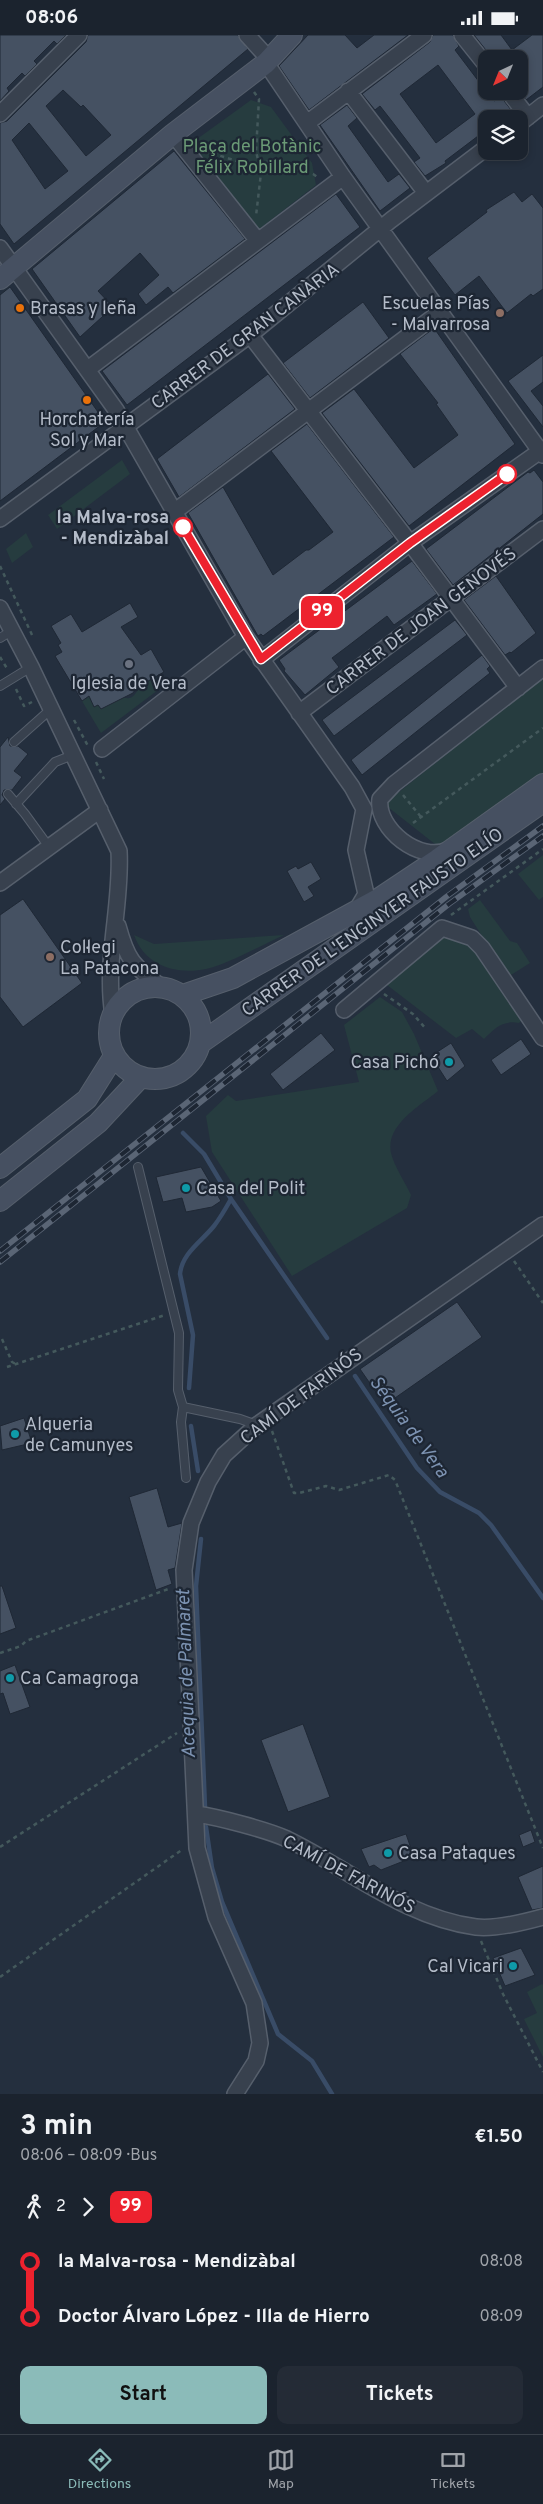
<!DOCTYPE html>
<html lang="en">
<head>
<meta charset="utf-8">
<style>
	:root { --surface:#1b232e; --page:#242b36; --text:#f1f3f6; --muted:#a0a4aa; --line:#39404a; --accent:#8bbbb9 }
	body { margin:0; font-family:Overpass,sans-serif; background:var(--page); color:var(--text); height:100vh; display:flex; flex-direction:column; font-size:19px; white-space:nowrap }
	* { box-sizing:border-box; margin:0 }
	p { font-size:16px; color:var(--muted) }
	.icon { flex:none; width:28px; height:28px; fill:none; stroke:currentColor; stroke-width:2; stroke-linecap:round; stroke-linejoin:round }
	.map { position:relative; height:2059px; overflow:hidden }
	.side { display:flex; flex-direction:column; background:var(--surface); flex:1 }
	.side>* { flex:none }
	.badge { padding:0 10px; border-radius:8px; font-size:18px; line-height:32px }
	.needle { width:32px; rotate:223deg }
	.controls { position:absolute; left:478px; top:15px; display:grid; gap:10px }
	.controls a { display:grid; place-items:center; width:50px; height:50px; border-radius:10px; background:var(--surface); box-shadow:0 2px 8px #0003,0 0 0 1px var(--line); font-size:25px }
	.map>.badge { position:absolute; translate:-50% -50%; box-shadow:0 0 0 2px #fff }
	.legs { display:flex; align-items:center; gap:8px; height:55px; padding:0 20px; font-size:16px }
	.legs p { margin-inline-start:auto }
	.head { display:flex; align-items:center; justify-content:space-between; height:85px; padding:0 20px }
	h1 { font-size:28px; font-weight:700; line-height:38px }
	.cta { display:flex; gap:10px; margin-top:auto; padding:10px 20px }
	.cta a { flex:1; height:58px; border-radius:10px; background:var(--accent); color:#111; font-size:20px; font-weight:700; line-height:58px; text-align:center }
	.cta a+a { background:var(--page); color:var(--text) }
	ul { padding:0 20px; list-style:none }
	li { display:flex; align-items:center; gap:18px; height:55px; font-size:19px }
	li i { display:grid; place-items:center; width:8px; height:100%; margin:0 6px; background:currentColor }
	li i::after { content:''; width:12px; height:12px; margin:-6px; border:4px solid; border-radius:50%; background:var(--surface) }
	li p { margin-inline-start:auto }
	li:first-child i { background:linear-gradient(#0000 50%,currentColor 0) }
	li:last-child i { background:linear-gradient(currentColor 50%,#0000 0) }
	.status { display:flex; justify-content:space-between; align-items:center; height:35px; padding:0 25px; background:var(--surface); direction:ltr }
	.status svg { height:14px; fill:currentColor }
	.dock { display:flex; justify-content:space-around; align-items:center; height:70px; border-top:1px solid var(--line); background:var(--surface); font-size:14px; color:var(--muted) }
	.dock a { display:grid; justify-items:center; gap:2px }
	.dock .selected { color:var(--accent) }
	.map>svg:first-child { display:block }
	.green { fill:#263c3f }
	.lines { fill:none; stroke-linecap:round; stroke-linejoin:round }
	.stream { stroke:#394c67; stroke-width:4.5 }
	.building { fill:#455162; stroke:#1f2835; fill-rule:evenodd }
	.lane-casing { stroke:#565f6c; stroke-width:10 }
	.street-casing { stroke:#565f6c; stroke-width:18 }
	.secondary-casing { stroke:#565f6c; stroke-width:22 }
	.path { stroke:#44595c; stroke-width:2.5; stroke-dasharray:4 4; stroke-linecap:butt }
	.lane { stroke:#38414e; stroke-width:8 }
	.street { stroke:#38414e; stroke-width:15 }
	.secondary { stroke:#465061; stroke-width:20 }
	.rail-casing { stroke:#5a6575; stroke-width:5.5 }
	.rail { stroke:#1d2633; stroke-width:4; stroke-dasharray:11; stroke-linecap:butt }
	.line-1-casing { stroke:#fff; stroke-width:11 }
	.line-1 { stroke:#ed222e; stroke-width:8 }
	.food-dot { fill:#e8710a; stroke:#1d2633; stroke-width:2 }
	.education-dot { fill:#8d6e63; stroke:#1d2633; stroke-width:2 }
	.stop-1-dot { fill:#fff; stroke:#ed222e; stroke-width:2.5 }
	.worship-dot { fill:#6b7280; stroke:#1d2633; stroke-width:2 }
	.culture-dot { fill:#0f9aa8; stroke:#1d2633; stroke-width:2 }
	.labels { text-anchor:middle; stroke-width:4.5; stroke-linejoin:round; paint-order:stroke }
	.park-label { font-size:18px; fill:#6b9a76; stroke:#1d2633 }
	.poi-label { font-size:18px; fill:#b4bcc9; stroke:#1d2633; text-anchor:start }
	.street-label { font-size:18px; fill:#b4bcc9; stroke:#1d2633 }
	.stop-label { font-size:18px; font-weight:bold; fill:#b4bcc9; stroke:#1d2633; text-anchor:end }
	.water-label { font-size:19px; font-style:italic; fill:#7c92b1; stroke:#1d2633 }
</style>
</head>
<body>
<div class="status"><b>08:06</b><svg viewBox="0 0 49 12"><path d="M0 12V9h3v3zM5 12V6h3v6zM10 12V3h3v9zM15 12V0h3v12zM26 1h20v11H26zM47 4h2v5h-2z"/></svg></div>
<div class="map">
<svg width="543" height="2059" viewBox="0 0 543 2059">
	<rect width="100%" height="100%" fill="#242f3e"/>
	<path class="green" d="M251,65L271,72L312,128L316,150L254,198L186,112Z
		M122,425L130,439L57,494L48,480Z
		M26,498L33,512L12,528L6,514Z
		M156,642L162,652L101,698L82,666L92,660L101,674L121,662C134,666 134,659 141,651C144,647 152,644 156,642Z
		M543,642V739L440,813L384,769Z
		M543,820V862L539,865L518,839Z
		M480,865L510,906L517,908L530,928L511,940L506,939L470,882L468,874Z
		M134,900L154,909L284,900C264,909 226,930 206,934C176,940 145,931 134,900Z
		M443,900C448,901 454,901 458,903C483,913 504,957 518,979L522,985L519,988C503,985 495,993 484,1004L472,994L456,1003L387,950L386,947Z
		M380,962L402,977L414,999L438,1056C420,1071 385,1090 391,1118C394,1131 405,1147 411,1160L407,1173L292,1241L212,1117L206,1081L228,1060L236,1066L359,1047L344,990Z
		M542,1949L543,1950V2022L524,1984L537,1978L527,1957Z"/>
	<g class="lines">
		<path class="stream" d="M183,1098L204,1119L231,1164L327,1303
			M355,1341L417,1433L440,1457L479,1478L491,1490L543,1563
			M189,1353L193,1300L180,1239C182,1218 202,1206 214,1191C221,1182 226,1173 231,1164
			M191,1391L198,1436
			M201,1504L196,1551L205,1772
			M206,1792L212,1833L222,1867L278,1999L312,2026L332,2059"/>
	</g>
	<path class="building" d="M0,0H66L57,9L54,6L34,26L37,29L25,41L22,38L7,53L9,56L0,66Z
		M88,0H238L248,14L14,209L0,189V88L7,86L86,7ZM63,55L81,72L83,70L111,100L86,121L46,71ZM29,88L68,136L45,154L12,105Z
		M308,0H345L357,13L374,0H408L309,75L279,31Z
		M433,0H453L459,11L455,15L486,56L494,66L501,62L512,76L501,84H486V95L445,126L446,128L425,141L414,127L420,123L391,85L380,71L375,75L362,59L430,7ZM438,30L475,79L436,108L400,59Z
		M474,0H501L512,15L532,0H543V52L526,65L519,55V24H493Z
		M347,70L357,83L348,91L388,147L399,139L410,153L380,176L320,90Z
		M174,116L245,204L173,258L168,252L146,270L138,259L159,240L140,218L98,256L113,272L80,302L32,234Z
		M514,157L522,167L532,159L543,173V254L533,261L531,259L507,278L479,241L455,260L427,223L487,177L486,175Z
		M336,159L360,192L127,370L102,336Z
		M10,252L105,387L0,466V260Z
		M363,267L389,303L310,363L283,328Z
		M434,293L515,409L409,491L322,378L354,354L414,433L458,400L436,369L438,368L431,359L400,319Z
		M543,320V347L531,356L543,371V392L508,346Z
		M268,339L295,374L179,462L157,424Z
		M307,389L394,502L263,601L261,599L258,601L188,478L223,452L273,540L306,515H309L333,497L271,416Z
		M534,435L543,447V479L453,550L426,514L528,437L530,438Z
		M412,526L437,559L394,590L387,581L348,611L332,623L339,632L305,660L284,636L285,634L279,625Z
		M496,541L536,598L511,618L510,617L505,620L464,565Z
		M130,568L138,582L121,592L141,620L151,614L164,637L136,653L133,658L101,674L98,670L94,672L89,661L82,666L55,621L62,617L58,610L61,608L51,591L71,579L82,597Z
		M455,585L467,600L334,701L322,685Z
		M482,620L490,631L487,634L490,638L362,740L351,725Z
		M8,702L10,711H18L28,719L14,736L22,742L12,755H4L2,760L5,764L0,770V712Z
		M311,827L321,844L308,852L314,861L304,867L287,836L296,831L298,834Z
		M23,864L82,948L23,992L0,962V880Z
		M321,998L335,1015L283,1055L270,1039Z
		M521,1004L531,1019L501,1040L491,1025Z
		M451,1008L465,1031L447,1046L431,1021Z
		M201,1132L221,1166L212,1172L186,1177L182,1163L163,1167L156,1142Z
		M457,1267L482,1302L385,1370L360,1334Z
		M24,1383L32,1408L2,1415L0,1391Z
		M157,1453L168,1492L182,1488L175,1533L168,1535L172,1549L156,1555L129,1462Z
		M0,1551H2L16,1593L0,1599Z
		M15,1630L30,1672L10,1679L3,1658L0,1659V1636Z
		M303,1689L330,1762L288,1777L261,1705Z
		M531,1795L535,1807L523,1812L519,1800Z
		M406,1799L414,1822L381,1835L374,1830L369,1832L361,1814Z
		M543,1831V1873L532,1875L518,1842Z
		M521,1913L535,1940L505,1951L493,1923Z"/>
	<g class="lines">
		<defs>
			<path id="lane" d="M0,603L13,595
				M0,651L31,632
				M14,707L51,674
				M8,759L25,779L49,812
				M16,769L55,727L73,720
				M138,1132L179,1298L178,1355L183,1372L181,1387L186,1443
				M183,1372L240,1384L257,1390"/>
			<path id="street" d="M247,0L269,24
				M462,0L486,30
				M266,28L343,142L543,420
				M348,56L426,158
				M508,56L528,82
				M0,79L79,0
				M307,88L424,0
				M519,89L543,70
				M173,99L258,206
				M0,213L116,375L246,602L352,752L364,774L356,815L366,859L356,876
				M250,300L410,508L518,653
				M88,334L343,142
				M174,477L440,277
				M0,484L250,300L391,185L486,113
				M0,573L31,632L119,816C122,871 104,925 113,980
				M261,625L410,508L543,414
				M299,678L543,494
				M102,714L246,602
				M448,815C420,828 376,794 380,764L394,749L543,633
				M0,848L100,775
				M118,891C127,924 132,930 160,951
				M344,975L442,893L472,903L482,913L543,1003
				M196,1779C218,1782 267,1795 287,1804C349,1834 406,1883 476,1892C494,1894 525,1887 543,1882
				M235,2059L256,2026L260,2008L254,1968L216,1882L197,1813L184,1535L191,1488L208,1447L224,1420L257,1390L543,1190"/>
			<path id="secondary" d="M0,244L173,99L266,28L292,0
				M109 998a46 46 0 1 1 92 0a46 46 0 1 1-92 0Z
				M183,960L233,943L378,864L438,824L543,749
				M202,1007L543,767
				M0,1133L87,1064L114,1021
				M0,1166L98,1088L140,1043"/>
		</defs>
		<use href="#lane" class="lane-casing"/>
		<use href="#street" class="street-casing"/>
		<use href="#secondary" class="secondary-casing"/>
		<path class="path" d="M254,57L259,64L256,116L261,138L256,181
			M205,116L246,129L269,126L313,139L319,143
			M0,531L33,602
			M0,622L8,635
			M16,654L24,671L32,667
			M74,685L88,711
			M96,727L104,744
			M403,760L421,782
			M413,788L543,693
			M451,880L543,814
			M384,959L413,979L426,994
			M514,1226L543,1268
			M2,1304L12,1327L16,1329
			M7,1332L165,1280
			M272,1396L294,1458H299L326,1451L339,1455L389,1440L395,1445L543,1813
			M0,1618L21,1611L26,1606L171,1553
			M0,1812L177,1698
			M481,1906L503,1959L543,2037
			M0,1942L183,1814"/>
		<use href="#lane" class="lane"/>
		<use href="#street" class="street"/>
		<use href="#secondary" class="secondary"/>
		<defs>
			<path id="rail" d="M0,1216L446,862L543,791
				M0,1227L449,869L543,801"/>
		</defs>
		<use href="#rail" class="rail-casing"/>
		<use href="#rail" class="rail"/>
	</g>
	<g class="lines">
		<defs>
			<path id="line-1" d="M183,492L261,624L410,508L507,439"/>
		</defs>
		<use href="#line-1" class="line-1-casing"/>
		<use href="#line-1" class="line-1"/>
	</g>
	<g class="food-dot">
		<circle cx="20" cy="273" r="5"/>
		<circle cx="87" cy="365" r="5"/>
	</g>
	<g class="education-dot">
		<circle cx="500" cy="278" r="5"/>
		<circle cx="50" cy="922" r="5"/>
	</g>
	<g class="stop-1-dot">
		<circle cx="507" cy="439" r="9"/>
		<circle cx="183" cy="492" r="9"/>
	</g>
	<circle class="worship-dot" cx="129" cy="629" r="5"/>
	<g class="culture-dot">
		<circle cx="449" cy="1027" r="5"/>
		<circle cx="186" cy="1153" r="5"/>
		<circle cx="15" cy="1399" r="5"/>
		<circle cx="10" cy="1643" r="5"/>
		<circle cx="388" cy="1818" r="5"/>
		<circle cx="513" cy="1931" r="5"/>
	</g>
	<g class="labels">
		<g class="park-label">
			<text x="252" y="117">Plaça del Botànic<tspan x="252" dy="21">Félix Robillard</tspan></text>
		</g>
		<g class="poi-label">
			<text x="490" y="274" text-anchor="end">Escuelas Pías<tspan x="490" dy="21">- Malvarrosa</tspan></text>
			<text x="30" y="279">Brasas y leña</text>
			<text x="87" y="390" text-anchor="middle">Horchatería<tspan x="87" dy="21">Sol y Mar</tspan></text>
			<text x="129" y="654" text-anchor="middle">Iglesia de Vera</text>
			<text x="60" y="918">Col·legi<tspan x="60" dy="21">La Patacona</tspan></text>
			<text x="439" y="1033" text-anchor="end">Casa Pichó</text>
			<text x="196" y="1159">Casa del Polit</text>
			<text x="25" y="1395">Alqueria<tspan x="25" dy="21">de Camunyes</tspan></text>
			<text x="20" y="1649">Ca Camagroga</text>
			<text x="398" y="1824">Casa Pataques</text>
			<text x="503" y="1937" text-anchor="end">Cal Vicari</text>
		</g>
		<g class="street-label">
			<text transform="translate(245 301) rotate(-37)" y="6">CARRER DE GRAN CANÀRIA</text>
			<text transform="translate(421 586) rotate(-37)" y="6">CARRER DE JOAN GENOVÉS</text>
			<text transform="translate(372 887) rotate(-35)" y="6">CARRER DE L'ENGINYER FAUSTO ELÍO</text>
			<text transform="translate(301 1361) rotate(-37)" y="6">CAMÍ DE FARINÓS</text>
			<text transform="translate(349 1839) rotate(28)" y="6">CAMÍ DE FARINÓS</text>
		</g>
		<g class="stop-label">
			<text x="169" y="488">la Malva-rosa<tspan x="169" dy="21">- Mendizàbal</tspan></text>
		</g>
		<g class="water-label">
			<text transform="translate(410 1391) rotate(54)" y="7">Séquia de Vera</text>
			<text transform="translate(185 1639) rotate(-92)" y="7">Acequia de Palmaret</text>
		</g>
	</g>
</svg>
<div class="controls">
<a><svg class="needle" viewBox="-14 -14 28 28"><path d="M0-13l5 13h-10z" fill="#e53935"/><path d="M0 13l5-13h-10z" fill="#a0a4aa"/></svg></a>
<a><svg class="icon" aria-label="layers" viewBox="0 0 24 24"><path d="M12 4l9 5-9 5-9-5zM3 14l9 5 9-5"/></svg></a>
</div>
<b class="badge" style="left:322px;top:577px;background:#ed222e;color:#fff">99</b>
</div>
<section class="side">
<div class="head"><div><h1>3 min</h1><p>08:06 – 08:09 · Bus</p></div><b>€1.50</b></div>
<div class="legs"><svg class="icon" aria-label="walk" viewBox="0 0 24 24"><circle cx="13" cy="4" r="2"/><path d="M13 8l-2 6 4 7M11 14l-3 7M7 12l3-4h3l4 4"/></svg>2<svg class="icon" aria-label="forward" viewBox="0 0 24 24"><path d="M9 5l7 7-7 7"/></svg><b class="badge" style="background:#ed222e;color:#fff">99</b></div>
<ul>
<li><i style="color:#ed222e"></i><b>la Malva-rosa - Mendizàbal</b><p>08:08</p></li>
<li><i style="color:#ed222e"></i><b>Doctor Álvaro López - Illa de Hierro</b><p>08:09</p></li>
</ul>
<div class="cta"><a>Start</a><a>Tickets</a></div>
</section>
<nav class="dock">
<a class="selected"><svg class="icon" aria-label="directions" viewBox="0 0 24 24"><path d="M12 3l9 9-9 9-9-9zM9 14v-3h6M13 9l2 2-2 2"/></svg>Directions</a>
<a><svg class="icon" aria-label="map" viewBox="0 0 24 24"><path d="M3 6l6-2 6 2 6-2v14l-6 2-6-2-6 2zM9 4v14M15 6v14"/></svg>Map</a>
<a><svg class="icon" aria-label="tickets" viewBox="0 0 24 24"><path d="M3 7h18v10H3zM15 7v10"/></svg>Tickets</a>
</nav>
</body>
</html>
